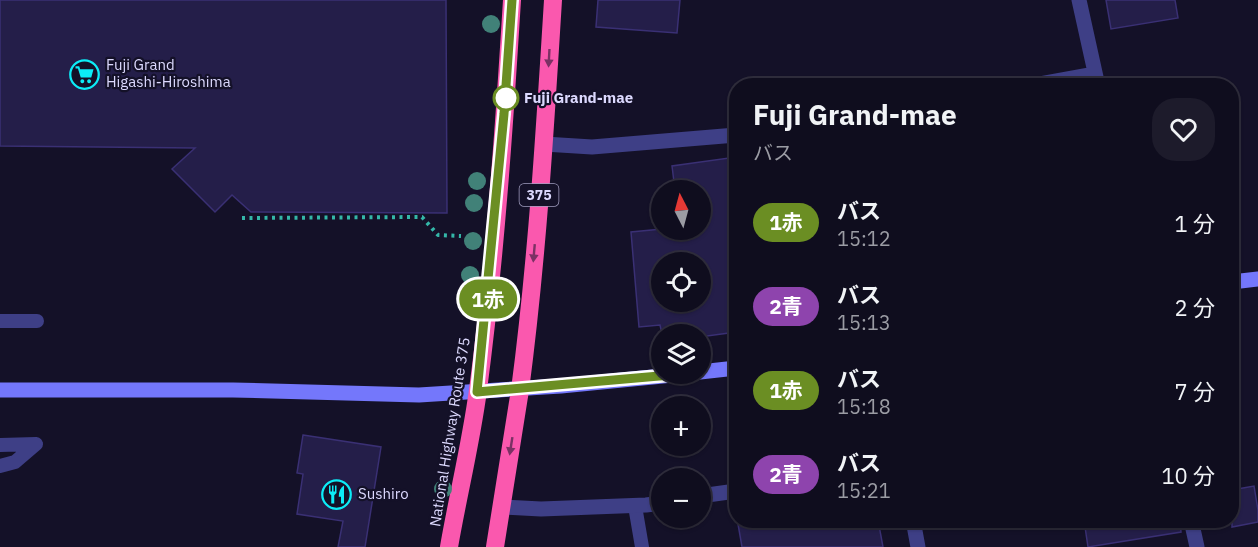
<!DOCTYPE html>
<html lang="ja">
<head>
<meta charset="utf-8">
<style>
	:root { --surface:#0f0d1e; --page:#1d1b2b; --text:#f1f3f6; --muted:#9b9ca4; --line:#2f2d3c }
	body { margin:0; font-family:"IBM Plex Sans","Noto Sans JP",sans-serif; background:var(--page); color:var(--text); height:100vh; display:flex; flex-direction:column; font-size:22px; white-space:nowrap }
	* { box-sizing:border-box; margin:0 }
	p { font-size:20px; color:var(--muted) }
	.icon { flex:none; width:33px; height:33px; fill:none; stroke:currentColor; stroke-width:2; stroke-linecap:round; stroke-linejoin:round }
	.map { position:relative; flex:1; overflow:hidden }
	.panel { position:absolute; left:729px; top:78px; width:510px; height:450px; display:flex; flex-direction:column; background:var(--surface); border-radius:24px; box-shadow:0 2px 4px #0004,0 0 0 2px var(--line) }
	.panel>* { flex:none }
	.badge { padding:0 12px; border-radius:20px; font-size:21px; line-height:39px }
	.needle { width:39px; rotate:354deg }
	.buttons { position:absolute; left:651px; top:180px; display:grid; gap:12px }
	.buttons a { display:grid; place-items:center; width:60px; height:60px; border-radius:50%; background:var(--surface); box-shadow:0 2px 4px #0004,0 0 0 2px var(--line); font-size:30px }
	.map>.badge { position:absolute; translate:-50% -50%; box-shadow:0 0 0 3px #fff }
	.round { display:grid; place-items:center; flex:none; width:63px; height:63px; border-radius:24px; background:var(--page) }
	.summary { display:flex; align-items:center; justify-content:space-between; height:102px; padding:0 24px }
	h1 { font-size:28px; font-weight:700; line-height:45px }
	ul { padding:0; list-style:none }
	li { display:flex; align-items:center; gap:18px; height:84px; padding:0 24px }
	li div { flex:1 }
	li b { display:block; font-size:22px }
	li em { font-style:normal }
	li .badge { min-width:66px; font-weight:700; text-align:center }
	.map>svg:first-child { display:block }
	.building { fill:#241e49; stroke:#3a3074; stroke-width:1.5; fill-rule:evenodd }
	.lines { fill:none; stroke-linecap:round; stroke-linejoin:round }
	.path { stroke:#34b7a8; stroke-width:4; stroke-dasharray:3 4.5; stroke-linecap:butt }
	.lane { stroke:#3e3f86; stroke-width:14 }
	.street { stroke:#3e3f86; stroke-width:15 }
	.secondary { stroke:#7477fb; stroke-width:15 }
	.highway { stroke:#fa58ae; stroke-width:18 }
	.tree { fill:#418178 }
	.oneway { fill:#7b3164 }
	.line-casing { stroke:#fff; stroke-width:14 }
	.line { stroke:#6b8e23; stroke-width:9 }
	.stop-dot { fill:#fff; stroke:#6b8e23; stroke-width:3 }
	.labels { text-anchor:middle; stroke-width:4.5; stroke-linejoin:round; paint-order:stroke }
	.shield { fill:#141128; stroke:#a09dbe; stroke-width:1.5 }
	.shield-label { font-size:14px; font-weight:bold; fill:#dcd9fe }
	.poi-label { font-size:15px; fill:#dcd9fe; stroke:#141128; text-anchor:start }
	.stop-label { font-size:15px; font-weight:bold; fill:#dcd9fe; stroke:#141128; text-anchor:start }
	.street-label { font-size:15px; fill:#dcd9fe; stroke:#141128 }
</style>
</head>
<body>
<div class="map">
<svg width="1258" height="547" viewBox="0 0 1258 547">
	<rect width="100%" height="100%" fill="#141128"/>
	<path class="building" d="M0,0H446L447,213L251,212L232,195L215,212L172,169L195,148L0,146Z
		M598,0H680L677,33L596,27Z
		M1106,0H1175L1178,18L1111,29Z
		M736,157V332L700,337V334H662L660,325L639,327L631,232L662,229L700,230V190H675L672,166ZM662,262H700V302H662Z
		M303,435L381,447L365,547H338L343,521L297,514L303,474L297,473Z
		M1254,486L1258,510V522L1232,527V490Z
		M758,520H878L883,547H742L738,524Z
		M1084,520H1180L1181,532L1088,547Z"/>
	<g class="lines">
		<path class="path" d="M242,218L422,217L438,235L461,236"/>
		<path class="lane" d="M0,321H37
			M0,445L36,444
			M0,466L15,462L36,444
			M635,506L642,547"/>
		<path class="street" d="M1079,0L1098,86
			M1029,86L1095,74
			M544,144L592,147L736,135
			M700,496L736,491
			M502,507L541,509L646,505L662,503
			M913,520L918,547
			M1191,520L1197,547"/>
		<path class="secondary" d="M1232,282L1258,279
			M700,372L736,368
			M0,390H233L419,395L561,386L683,374"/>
		<path class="highway" d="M449,547C458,495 471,443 478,390C495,261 504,130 512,0
			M495,547C503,495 512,442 520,390C537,261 545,130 553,0"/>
	</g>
	<g class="tree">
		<circle cx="491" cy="24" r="9"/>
		<circle cx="477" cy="181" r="9"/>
		<circle cx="474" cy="203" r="9"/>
		<circle cx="473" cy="241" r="9"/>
		<circle cx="470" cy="275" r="9"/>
		<circle cx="443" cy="489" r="9"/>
	</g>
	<defs><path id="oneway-solid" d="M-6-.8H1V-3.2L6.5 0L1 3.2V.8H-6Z" transform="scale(1.5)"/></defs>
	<g class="oneway">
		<use href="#oneway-solid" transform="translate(549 58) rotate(93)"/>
		<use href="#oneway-solid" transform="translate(534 253) rotate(95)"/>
		<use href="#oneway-solid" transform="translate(511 446) rotate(99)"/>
	</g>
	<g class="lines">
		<defs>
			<path id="line" d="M512,0L504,114L477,392L682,374"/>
		</defs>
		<use href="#line" class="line-casing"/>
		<use href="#line" class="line"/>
	</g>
	<defs>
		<symbol id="supermarket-ring" viewBox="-11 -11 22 22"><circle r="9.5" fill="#141128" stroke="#0cecf7" stroke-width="1.5"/><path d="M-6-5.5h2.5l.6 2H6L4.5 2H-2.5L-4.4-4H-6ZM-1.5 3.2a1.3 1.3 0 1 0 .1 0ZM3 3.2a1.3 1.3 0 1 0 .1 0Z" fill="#0cecf7"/></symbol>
		<symbol id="restaurant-ring" viewBox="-11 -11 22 22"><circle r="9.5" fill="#141128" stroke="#0cecf7" stroke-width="1.5"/><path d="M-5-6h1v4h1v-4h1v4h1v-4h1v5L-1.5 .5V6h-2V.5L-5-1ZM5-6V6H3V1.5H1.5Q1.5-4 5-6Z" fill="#0cecf7"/></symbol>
	</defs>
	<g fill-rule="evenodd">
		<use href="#supermarket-ring" x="68" y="58" width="33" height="33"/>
		<use href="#restaurant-ring" x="320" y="478" width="33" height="33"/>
	</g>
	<circle class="stop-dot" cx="506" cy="98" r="12"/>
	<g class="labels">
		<rect class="shield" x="519.5" y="184" width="39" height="22" rx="4.5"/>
		<g class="shield-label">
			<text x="539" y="200">375</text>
		</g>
		<g class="poi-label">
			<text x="106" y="70">Fuji Grand<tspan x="106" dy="17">Higashi-Hiroshima</tspan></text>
			<text x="358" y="499">Sushiro</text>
		</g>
		<g class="stop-label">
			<text x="524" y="103">Fuji Grand-mae</text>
		</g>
		<g class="street-label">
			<text transform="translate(450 432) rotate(-81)" y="5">National Highway Route 375</text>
		</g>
	</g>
</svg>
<div class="buttons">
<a><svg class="needle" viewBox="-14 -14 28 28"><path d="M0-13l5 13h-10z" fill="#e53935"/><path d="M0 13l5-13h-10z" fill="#9b9ca4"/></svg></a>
<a><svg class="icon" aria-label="locate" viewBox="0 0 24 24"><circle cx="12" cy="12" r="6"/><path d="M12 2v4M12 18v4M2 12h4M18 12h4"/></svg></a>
<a><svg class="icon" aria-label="layers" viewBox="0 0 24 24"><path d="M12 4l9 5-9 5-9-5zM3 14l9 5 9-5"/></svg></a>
<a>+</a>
<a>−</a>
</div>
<b class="badge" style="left:488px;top:299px;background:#6b8e23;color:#fff">1赤</b>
<section class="panel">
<div class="summary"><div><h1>Fuji Grand-mae</h1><p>バス</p></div><a class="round"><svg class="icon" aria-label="heart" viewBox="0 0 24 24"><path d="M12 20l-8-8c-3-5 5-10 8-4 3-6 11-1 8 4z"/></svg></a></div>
<ul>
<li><span class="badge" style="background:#6b8e23;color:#fff">1赤</span><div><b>バス</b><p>15:12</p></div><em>1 分</em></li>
<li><span class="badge" style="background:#8e44ad;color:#fff">2青</span><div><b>バス</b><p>15:13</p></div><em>2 分</em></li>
<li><span class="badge" style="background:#6b8e23;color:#fff">1赤</span><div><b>バス</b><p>15:18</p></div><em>7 分</em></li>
<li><span class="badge" style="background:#8e44ad;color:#fff">2青</span><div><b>バス</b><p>15:21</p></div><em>10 分</em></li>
</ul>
</section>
</div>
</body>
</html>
